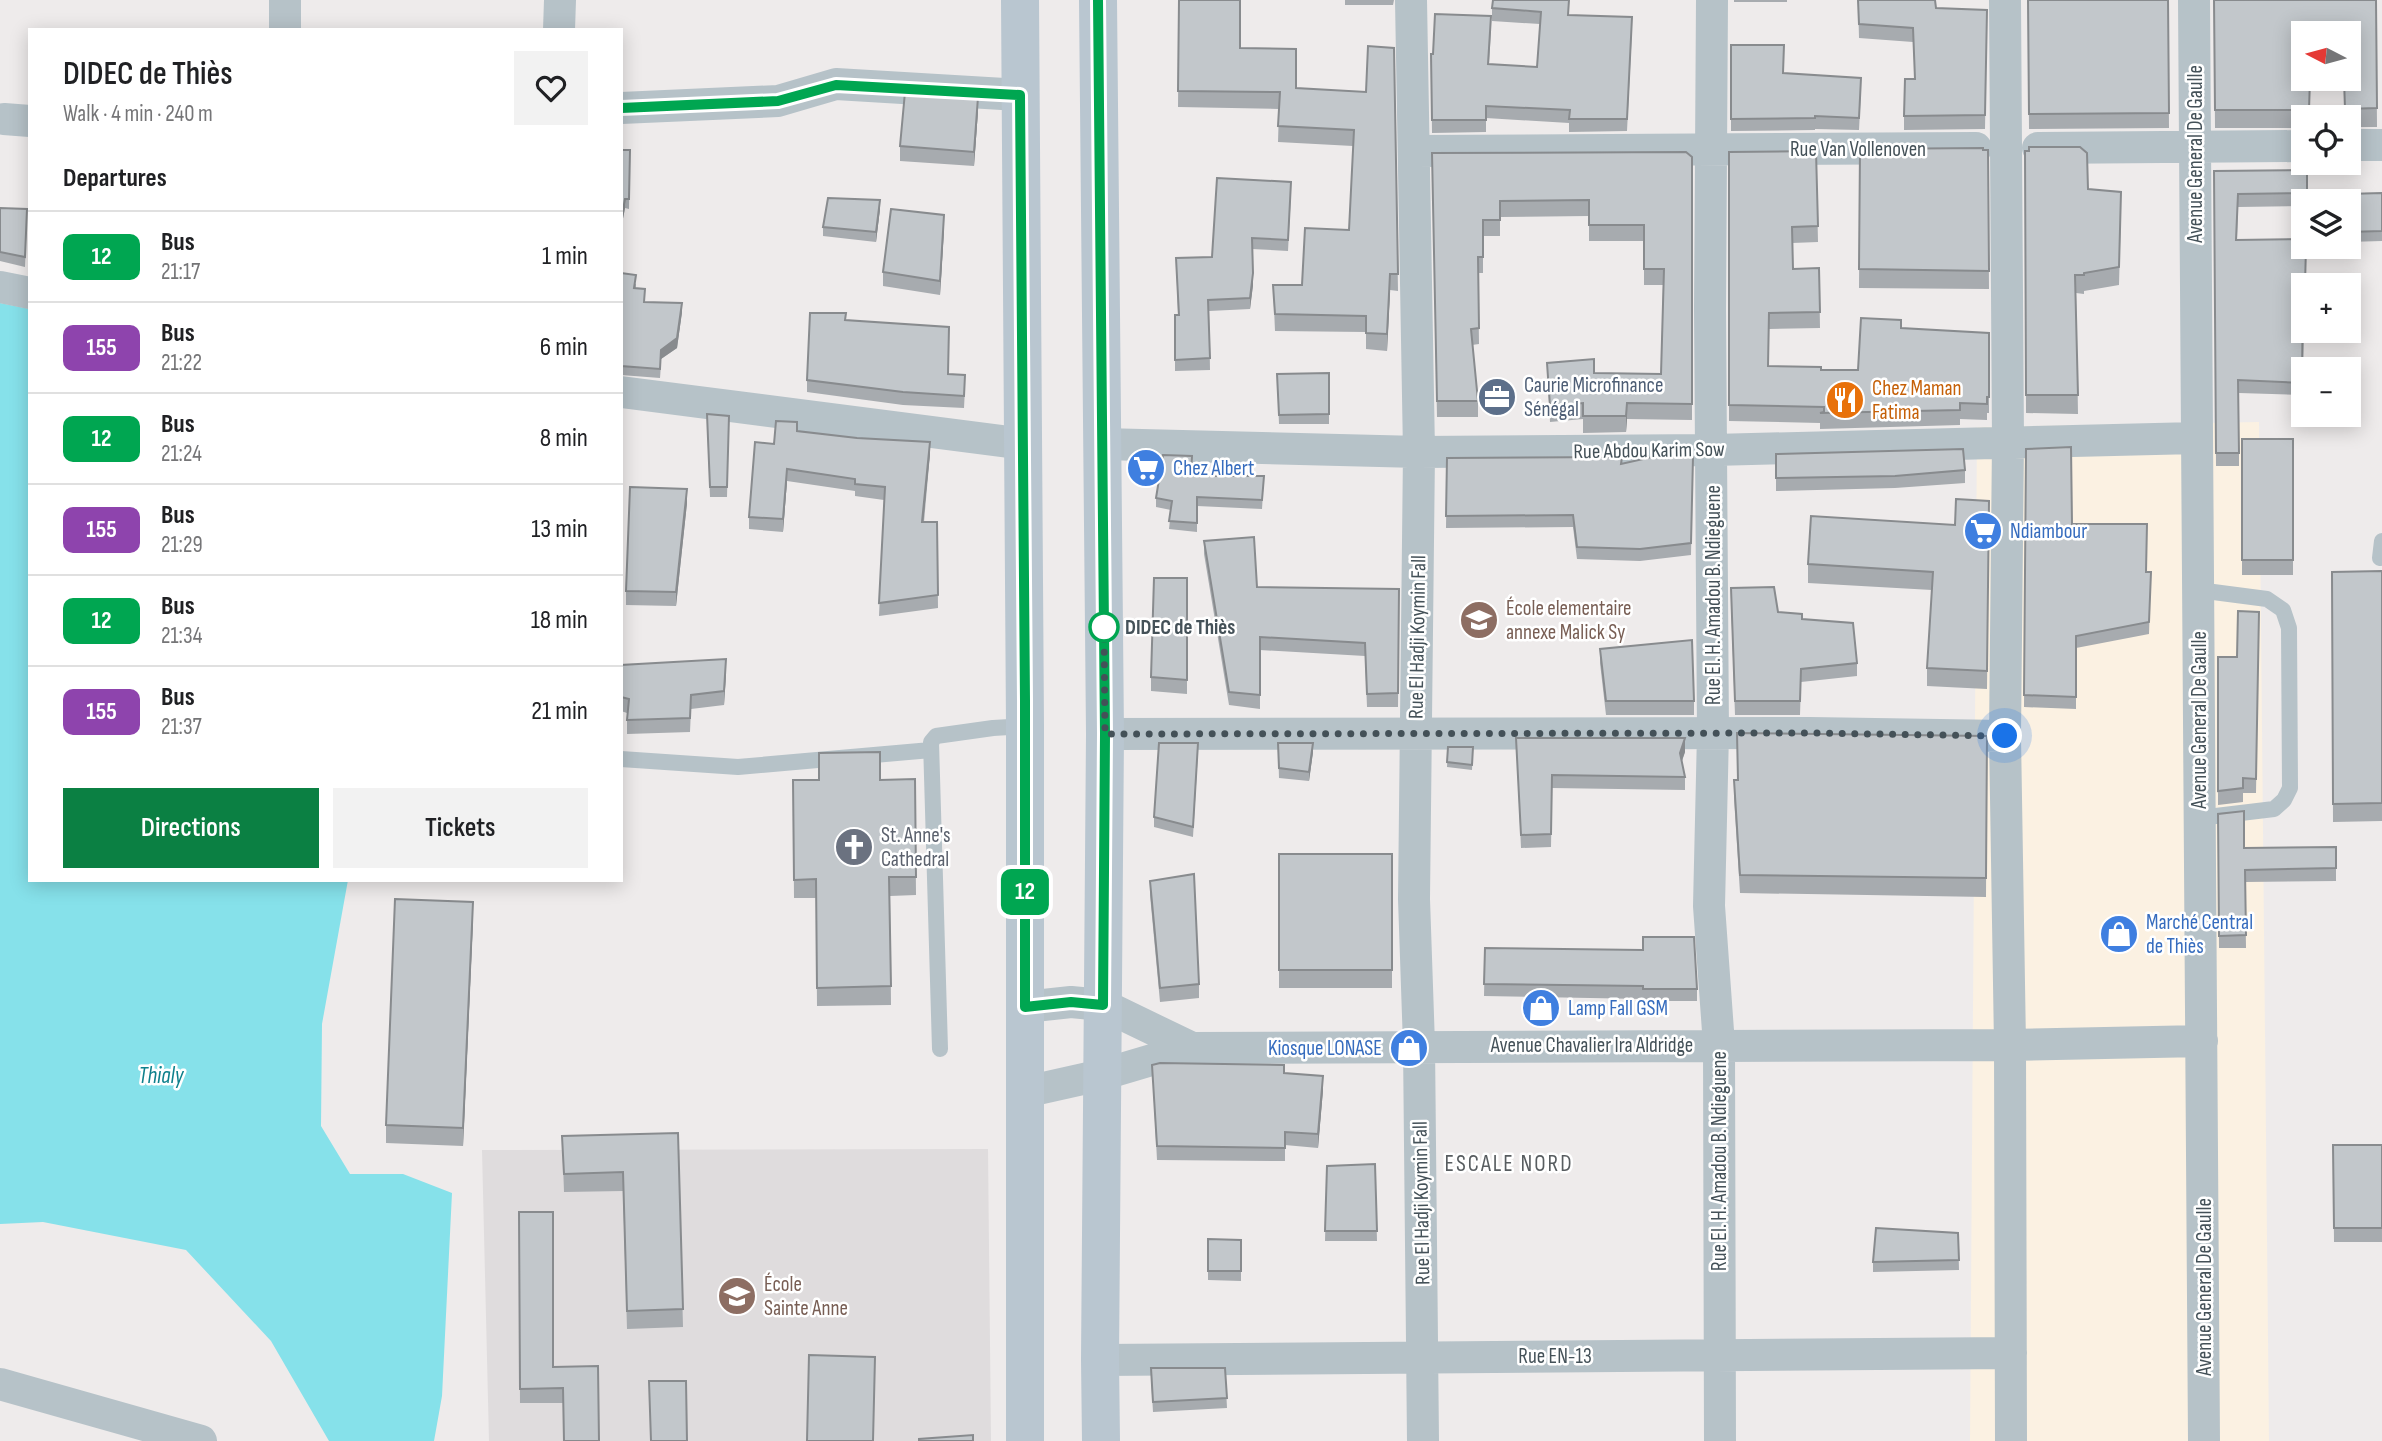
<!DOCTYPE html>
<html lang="en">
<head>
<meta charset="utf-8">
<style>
	:root { --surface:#fff; --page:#f2f2f2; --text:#202124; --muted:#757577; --line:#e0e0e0; --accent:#0b8043 }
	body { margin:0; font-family:"Sofia Sans Condensed",sans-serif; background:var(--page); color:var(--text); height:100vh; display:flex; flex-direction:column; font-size:26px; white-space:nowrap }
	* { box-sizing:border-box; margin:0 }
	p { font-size:23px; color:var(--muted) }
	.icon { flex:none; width:38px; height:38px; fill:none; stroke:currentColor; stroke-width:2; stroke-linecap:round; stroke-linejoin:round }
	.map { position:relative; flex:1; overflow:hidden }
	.sheet { position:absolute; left:28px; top:28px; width:595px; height:854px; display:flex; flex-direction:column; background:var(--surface); border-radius:0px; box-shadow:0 4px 18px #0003 }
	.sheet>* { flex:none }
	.badge { padding:0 14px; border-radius:10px; font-size:24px; line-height:46px }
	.needle { width:46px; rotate:276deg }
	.buttons { position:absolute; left:2291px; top:21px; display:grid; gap:14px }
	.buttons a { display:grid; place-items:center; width:70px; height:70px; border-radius:0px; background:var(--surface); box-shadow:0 4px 18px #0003; font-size:35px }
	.you { position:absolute; width:35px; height:35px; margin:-18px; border:5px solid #fff; border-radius:50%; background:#1a73e8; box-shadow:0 0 0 10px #1a73e833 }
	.map>.badge { position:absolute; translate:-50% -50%; box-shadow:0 0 0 4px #fff }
	h2 { padding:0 35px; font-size:26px; line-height:63px }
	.round { display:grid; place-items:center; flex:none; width:74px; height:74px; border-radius:0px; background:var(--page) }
	.head { display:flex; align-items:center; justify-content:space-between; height:119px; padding:0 35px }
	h1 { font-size:33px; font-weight:600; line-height:52px }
	.cta { display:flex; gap:14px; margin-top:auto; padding:14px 35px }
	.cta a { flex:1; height:80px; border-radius:0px; background:var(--accent); color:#fff; font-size:28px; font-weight:600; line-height:80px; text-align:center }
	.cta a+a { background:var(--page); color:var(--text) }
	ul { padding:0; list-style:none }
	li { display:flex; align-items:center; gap:21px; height:91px; padding:0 35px; border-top:2px solid var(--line) }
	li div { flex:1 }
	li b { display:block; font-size:26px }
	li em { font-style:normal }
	li .badge { min-width:77px; font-weight:700; text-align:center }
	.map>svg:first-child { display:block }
	.commercial { fill:#fbf1e2 }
	.education { fill:#dfdcdd }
	.water { fill:#86e1ea }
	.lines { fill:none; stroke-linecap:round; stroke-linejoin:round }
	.service { stroke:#b6c2c8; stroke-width:16 }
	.minor { stroke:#b6c2c8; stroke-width:32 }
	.secondary { stroke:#b9c6d0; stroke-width:38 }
	.wall { fill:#a7abaf; fill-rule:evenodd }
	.shaded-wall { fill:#888b8e }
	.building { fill:#c2c7cb; stroke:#888b8e; stroke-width:2 }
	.line-casing { stroke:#fff; stroke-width:16 }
	.line { stroke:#00a651; stroke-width:10 }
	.walk { stroke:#445158; stroke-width:7; stroke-dasharray:0 12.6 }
	.stop-dot { fill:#fff; stroke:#00a651; stroke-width:3.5 }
	.labels { text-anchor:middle; stroke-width:5; stroke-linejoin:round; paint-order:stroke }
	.street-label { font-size:21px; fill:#445158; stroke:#fff }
	.service-label { font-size:21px; fill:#4e5e75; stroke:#fff; text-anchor:start }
	.food-label { font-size:21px; fill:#c56008; stroke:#fff; text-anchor:start }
	.shop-label { font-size:21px; fill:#366cbe; stroke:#fff; text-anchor:start }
	.education-label { font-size:21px; fill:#785e54; stroke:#fff; text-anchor:start }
	.stop-label { font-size:21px; font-weight:bold; fill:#445158; stroke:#fff; text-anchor:start }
	.worship-label { font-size:21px; fill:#5b616d; stroke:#fff; text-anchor:start }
	.water-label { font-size:23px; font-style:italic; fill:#0e808c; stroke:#fff }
	.neighbourhood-label { font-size:23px; letter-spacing:2px; fill:#585d60; stroke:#fff }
</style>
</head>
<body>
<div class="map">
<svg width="2382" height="1441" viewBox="0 0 2382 1441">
	<rect width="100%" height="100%" fill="#eeebeb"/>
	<path class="commercial" d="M2259,422L2269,1441H1970L1977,427Z"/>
	<path class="education" d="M988,1149L991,1441H489L482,1150Z"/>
	<path class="water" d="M0,303L30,309V880H348L322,1024L321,1126L350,1174H403L452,1193L442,1396L434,1441H329L271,1341L186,1250L43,1222L0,1224Z"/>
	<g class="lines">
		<path class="service" d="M2380,558L2382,541
			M2198,590L2267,599L2283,610L2289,628L2290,788L2284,800L2274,809L2199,818
			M621,759L738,767L931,750
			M940,1049L931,742L936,736L993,728L1025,726"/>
		<path class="minor" d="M1411,0L1419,452L1414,899L1419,1045L1423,1441
			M1712,0L1710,309L1713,733L1709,906L1719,1045L1720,1441
			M2005,0L2008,441L2005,736L2010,1045L2011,1441
			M2194,0L2204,1441
			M285,30V0
			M559,30L560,0
			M621,108L778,101L836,84L1020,95
			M4,119L30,121
			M2348,145H2382
			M2038,148L2303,146
			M1414,151L1976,148
			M0,287L30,293
			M621,392L1024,444
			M1102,444L1419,452L1713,450L2196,438
			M1105,734L1810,733L2005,736
			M1025,1007L1071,1002L1103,1005L1192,1048
			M1025,1092L1101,1075L1192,1048L2010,1045L2202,1041
			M1100,1360L2011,1353
			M0,1384L201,1441"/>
		<path class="secondary" d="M1020,0L1025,726V1441
			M1098,0L1105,734L1100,1360L1101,1441"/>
	</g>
	<path class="wall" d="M1179,0L1240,48L1296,88L1366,92L1394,48L1398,291L1390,290L1387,351L1366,349V332L1275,331L1273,285H1302L1349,230L1353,146L1278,142L1279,109L1178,107Z
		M1345,0H1394L1393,5H1345Z
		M1734,0H1787V2H1734Z
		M1858,0L1936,8L1987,10L1985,129L1904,130V116L1915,79L1913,42L1859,38Z
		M2028,0H2168L2169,128L2029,129Z
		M2214,0H2376L2377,127H2348V117H2345L2344,90H2310L2309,117H2303V128H2215ZM2348,33V79H2303Z
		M1492,8L1569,15L1632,30L1627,131L1569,132V123L1486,118V132L1432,133L1431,54H1433L1491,29L1489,64L1537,67L1540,24L1492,21Z
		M1731,45L1784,73L1861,90L1859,130L1815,129V130L1731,131Z
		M978,111L974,166L900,161V146Z
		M1860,149L1988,150L1989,289L1859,288Z
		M621,150L630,159L629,209L625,208L621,229Z
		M1816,151L1818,242L1792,243L1793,269L1819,268L1820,328L1769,329L1768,366L1821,370H1858L1901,328L1989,333V413H1987V420L1960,419V425L1820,429V423L1729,421V152Z
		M2025,151H2029L2121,211L2119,285L2084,291V294L2076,293L2078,414L2026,413Z
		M1432,153L1692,157V420L1627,419L1626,432L1583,433V419L1550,422L1547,363L1594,373L1661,374L1663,285H1644V241H1589V216L1500,217V236H1483V273H1478L1479,344L1472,345L1478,401V417H1437Z
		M2307,170V201H2303V206L2238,207L2237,240L2304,331L2302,395L2239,393V466H2216L2214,171Z
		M2382,193V241L2348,242V201Z
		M1291,194L1288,251L1252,249L1253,285L1250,309L1209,311L1210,370L1175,371V315H1178L1176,258L1212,257Z
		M0,208L27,218L25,267L0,261Z
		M880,209L876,242L823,236V227Z
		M944,229L940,295L883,286V272Z
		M621,273L636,284V288L645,302L682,312L677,348L661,359L660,378L621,375Z
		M846,320L948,374L965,388L964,408L903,405L807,392V380Z
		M1329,373V424H1279L1277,374Z
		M729,416L727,497H710L707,424Z
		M797,431L930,454L924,522H937L938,608L879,616L884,500L855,496V491L787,481L783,532L749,529V517L774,444Z
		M2242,439H2293V575H2242Z
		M2026,449L2072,524L2146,572H2151L2149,634L2076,648V709L2024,707Z
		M1776,454L1965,470V483L1895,488L1776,491Z
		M1693,457L1691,555L1640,561L1577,559L1573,527L1446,528L1447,458L1622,464Z
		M1192,476H1264L1262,509L1197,506V532L1169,529L1171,510L1156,507V498Z
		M1989,501L1987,689L1927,686V668L1932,590L1808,583V564L1955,525Z
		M687,503L676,606L626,605V591Z
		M1204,541L1257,587L1399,589L1398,707H1367L1365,656L1260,650V709L1229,705L1204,554Z
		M2382,571V821L2333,822L2332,572Z
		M1731,602L1778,612L1802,619L1857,663V676L1801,682L1800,715H1735Z
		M2259,612L2256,793H2243V802L2218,805V657H2237Z
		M1600,649L1694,701V715H1606L1600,663Z
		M621,665L726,673L724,705L691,709L690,732L627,734V713L621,711Z
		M1151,677L1187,680V694L1151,691Z
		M1737,733L1987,736L1986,897L1740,893L1734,798V780H1738Z
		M1516,738L1685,752L1682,761L1685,777V790L1552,788L1551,847L1521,848Z
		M1278,743L1313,752L1309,781L1279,778Z
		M1448,747H1473L1472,770L1447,767Z
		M1198,752L1193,837L1154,827V817Z
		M915,779L916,895L890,896L891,1005L817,1006L816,898H794L793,780Z
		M2218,814L2244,848L2336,847V881L2245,882L2246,948H2219Z
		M1279,854H1392V988H1279Z
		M1150,881L1199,984V998L1160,1002L1150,895Z
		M473,920L463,1146L386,1143V1125Z
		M1485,948L1697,989V1001H1643V999L1484,996Z
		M1152,1065L1323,1090L1318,1148L1285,1145V1161L1157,1160Z
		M678,1133L683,1327L627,1329L623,1191L564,1192L562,1136Z
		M2333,1145H2382V1242H2334Z
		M1375,1164L1377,1241H1325L1327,1166Z
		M519,1212L553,1367L598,1366L563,1403H520Z
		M1958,1233L1959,1270L1873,1272V1262Z
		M1208,1239L1241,1240V1281L1208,1280Z
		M1225,1368L1227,1408L1153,1412L1151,1378Z"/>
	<path class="shaded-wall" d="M978,97V111L974,166V152Z
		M625,199V208L621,229V220Z
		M880,200V209L876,242V232Z
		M944,215V229L940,295V281Z
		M1253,273V285L1250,309V298Z
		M1390,274V290L1387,351V334Z
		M682,303V312L677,348L661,359L660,378L661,350Z
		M1627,403V419L1626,432V416Z
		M930,442V454L922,534V522Z
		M787,469V481L783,532V519Z
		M687,489V503L676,606V592Z
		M726,659V673L724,705V691Z
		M1685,738V752L1680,766V753Z
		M1313,743V752L1309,781V772Z
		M473,902V920L463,1146V1128Z
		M1323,1076V1090L1318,1148V1134Z"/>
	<path class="building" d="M1179,0H1240V48L1296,49V88L1366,92L1368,46L1394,48L1398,274H1390L1387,334L1366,333V316L1275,314L1273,285H1302L1305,228L1349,230L1354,130L1278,126L1280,92L1178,91Z
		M1493,0H1569L1568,15L1632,17L1627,119H1569L1570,110L1486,106V120H1432L1431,54H1433L1435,14L1491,16L1488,64L1537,67L1541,12L1492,8Z
		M1858,0H1935L1936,8L1987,10L1985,115L1904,116L1905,79H1915L1913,28L1859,24Z
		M2028,0H2168L2169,113L2029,114Z
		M2214,0H2376L2377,108L2345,109L2344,79H2348V33H2303V79H2310L2309,110H2215Z
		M1731,45H1784L1783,73L1861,78L1859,118L1815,116V118L1731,119Z
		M905,92L978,97L974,152L900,146Z
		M2029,147H2080L2087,153L2088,189L2121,192L2119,267L2084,273V275H2075L2078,395H2026L2025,151H2029Z
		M1983,148V150H1988L1989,271L1859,269L1860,149Z
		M621,150H630L629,199H625L621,220Z
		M1816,151L1818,226L1792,227L1793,269L1819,268L1820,312L1769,313L1768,366L1821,367V370H1858L1861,318L1901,320V328L1989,333V397H1987V404L1960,403V410L1820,413L1824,412V407L1729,405V152Z
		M1686,152L1692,157V404L1627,403L1626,416H1583V403L1550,406L1547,363L1594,359V373L1661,374L1664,269H1644V225H1589V200L1500,201V220H1483V257H1478L1479,328L1471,329L1478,401H1437L1432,153Z
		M2307,170V193L2238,194L2236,240L2303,239V247H2306L2305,285H2303L2302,383L2238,380L2239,453H2216L2214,171Z
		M1217,178L1291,182L1288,240L1252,238L1253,273L1250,298L1208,300L1210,358L1175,360V315H1179L1176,258L1212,257Z
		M2382,193V231L2348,232V201H2347V194Z
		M828,198L880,200L876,232L823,227Z
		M0,208L27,209L25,257L0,252Z
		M891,209L944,215L940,281L883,272Z
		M621,273L636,275L634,288L645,289L644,302L682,303L677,338L661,350L660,369L621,366Z
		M810,313H846L845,320L949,327L948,374L965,375L964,396L903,392L807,380Z
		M1329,373V414L1279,415L1277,374Z
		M707,414L729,416L727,487H710Z
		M776,421L797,422V431L857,438L930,442L922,522H937L938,595L879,603L885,487L855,484V479L787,469L783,519L749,517L755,442L774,444Z
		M2242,439H2293V560H2242Z
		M2071,447L2072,524H2147L2146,572H2151L2149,622L2076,636V697L2024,695L2026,449Z
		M1963,449L1965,470L1895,476L1776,478V454Z
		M1163,455L1192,456L1191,476H1264L1262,500L1197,497V523L1169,521L1172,501L1156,498Z
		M1622,457L1621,464L1652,457H1693L1691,543L1640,549L1577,547L1573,515L1446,516L1447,458Z
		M630,487L687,489L676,592L626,591Z
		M1956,499L1989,501L1987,671L1927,668L1933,572L1808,564L1811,516L1955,525Z
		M1254,537L1257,587L1399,589L1398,693L1367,694L1365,643L1260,637V695L1229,692L1204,541Z
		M2382,571V803L2333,804L2332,572Z
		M1154,578H1187V680L1151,677Z
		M1774,587L1778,612L1802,614V619L1853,623L1857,663L1801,669L1800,701H1735L1731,588Z
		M2238,611L2259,612L2256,779L2243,778V788L2218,791V657H2237Z
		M1692,640L1694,701H1606L1600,649Z
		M726,659L724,691L691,695L690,718L627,720L629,699L621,697V665Z
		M1737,733L1987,736L1986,878L1740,875L1734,780H1738Z
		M1516,738H1685L1680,753L1685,777L1552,775L1551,834L1521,835Z
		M1159,743H1198L1193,827L1154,817Z
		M1278,743H1313L1309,772L1279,768Z
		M1448,747H1473L1472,765L1447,762Z
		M880,752V780L915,779L916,877H889L891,986L817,988L816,879L794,880L793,780H819V753Z
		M2244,811V848L2336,847V868L2245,870L2246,935L2219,936L2218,814Z
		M1279,854H1392V970H1279Z
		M1194,874L1199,984L1160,988L1150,881Z
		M395,899L473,902L463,1128L386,1125Z
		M1643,937H1694L1697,989H1643V986L1484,984L1485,948L1643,950Z
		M1160,1063L1284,1065V1073L1323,1076L1318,1134L1285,1132V1148L1157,1146L1152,1065Z
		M678,1133L683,1309L627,1311L623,1172L564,1174L562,1136Z
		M2333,1145H2382V1228H2334Z
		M1375,1164L1377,1231H1325L1327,1166Z
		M519,1212H553V1367L598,1366L599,1441H564L563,1388L520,1389Z
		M1876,1228L1958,1233L1959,1260L1873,1262Z
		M1208,1239L1241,1240V1271H1208Z
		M809,1355L875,1357L873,1441H807Z
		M1151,1368H1225L1227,1398L1153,1402Z
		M649,1381H686L687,1441H651Z
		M973,1435V1441H919V1439Z"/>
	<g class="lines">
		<defs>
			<path id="line" d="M621,108L778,101L836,85L1020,95L1025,700V1007L1071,1002L1103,1005L1105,734L1098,0"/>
		</defs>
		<use href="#line" class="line-casing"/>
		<use href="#line" class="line"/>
		<path class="walk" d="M1104,627L1105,734L1810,733L2005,736"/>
	</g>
	<defs>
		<symbol id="office-disc" viewBox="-11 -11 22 22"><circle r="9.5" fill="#5c6f8a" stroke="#fff"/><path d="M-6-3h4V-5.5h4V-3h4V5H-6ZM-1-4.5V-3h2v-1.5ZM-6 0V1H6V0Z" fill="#fff"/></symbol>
		<symbol id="restaurant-disc" viewBox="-11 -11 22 22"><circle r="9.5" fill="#e8710a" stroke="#fff"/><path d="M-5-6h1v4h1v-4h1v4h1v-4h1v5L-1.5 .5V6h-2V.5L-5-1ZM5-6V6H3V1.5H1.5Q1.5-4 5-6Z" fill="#fff"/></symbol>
		<symbol id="supermarket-disc" viewBox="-11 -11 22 22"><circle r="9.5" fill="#3f7fe0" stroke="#fff"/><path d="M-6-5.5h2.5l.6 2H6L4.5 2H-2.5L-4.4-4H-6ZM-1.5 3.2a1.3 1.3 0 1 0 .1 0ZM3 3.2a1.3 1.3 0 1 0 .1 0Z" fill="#fff"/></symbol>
		<symbol id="school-disc" viewBox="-11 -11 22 22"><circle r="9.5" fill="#8d6e63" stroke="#fff"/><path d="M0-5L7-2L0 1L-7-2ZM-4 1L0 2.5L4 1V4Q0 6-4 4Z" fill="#fff"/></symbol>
		<symbol id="church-disc" viewBox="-11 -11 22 22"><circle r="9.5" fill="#6b7280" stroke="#fff"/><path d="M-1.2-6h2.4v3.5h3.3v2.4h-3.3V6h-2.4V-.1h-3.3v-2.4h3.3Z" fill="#fff"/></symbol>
		<symbol id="shop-disc" viewBox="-11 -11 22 22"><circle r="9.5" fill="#3f7fe0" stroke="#fff"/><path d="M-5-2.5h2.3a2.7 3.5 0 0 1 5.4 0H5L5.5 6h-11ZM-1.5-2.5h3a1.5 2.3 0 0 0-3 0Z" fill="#fff"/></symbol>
	</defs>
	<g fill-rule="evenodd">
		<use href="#office-disc" x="1475" y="375" width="44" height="44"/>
		<use href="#restaurant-disc" x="1823" y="378" width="44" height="44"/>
		<use href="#supermarket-disc" x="1124" y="446" width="44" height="44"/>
		<use href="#supermarket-disc" x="1961" y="509" width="44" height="44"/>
		<use href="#school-disc" x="1457" y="598" width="44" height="44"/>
		<use href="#church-disc" x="832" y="825" width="44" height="44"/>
		<use href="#shop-disc" x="2097" y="912" width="44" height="44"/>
		<use href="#shop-disc" x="1519" y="986" width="44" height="44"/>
		<use href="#shop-disc" x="1387" y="1026" width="44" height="44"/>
		<use href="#school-disc" x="715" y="1274" width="44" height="44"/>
	</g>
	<circle class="stop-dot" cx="1104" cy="627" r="14"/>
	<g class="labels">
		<g class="street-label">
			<text x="1858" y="156">Rue Van Vollenoven</text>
			<text transform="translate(2195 154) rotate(-90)" y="7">Avenue General De Gaulle</text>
			<text transform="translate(1649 450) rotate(-1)" y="7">Rue Abdou Karim Sow</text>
			<text transform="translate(1713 595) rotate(-90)" y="7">Rue El. H. Amadou B. Ndieguene</text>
			<text transform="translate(1417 637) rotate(-89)" y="7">Rue El Hadji Koymin Fall</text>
			<text transform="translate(2199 720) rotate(-90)" y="7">Avenue General De Gaulle</text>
			<text x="1592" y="1052">Avenue Chavalier Ira Aldridge</text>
			<text transform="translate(1719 1161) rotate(-90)" y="7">Rue El. H. Amadou B. Ndieguene</text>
			<text transform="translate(1421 1203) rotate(-91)" y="7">Rue El Hadji Koymin Fall</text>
			<text transform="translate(2204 1287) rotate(-90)" y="7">Avenue General De Gaulle</text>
			<text x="1555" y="1363">Rue EN-13</text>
		</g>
		<g class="service-label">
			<text x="1524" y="392">Caurie Microfinance<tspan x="1524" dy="24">Sénégal</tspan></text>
		</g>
		<g class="food-label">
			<text x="1872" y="395">Chez Maman<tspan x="1872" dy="24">Fatima</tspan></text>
		</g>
		<g class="shop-label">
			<text x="1173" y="475">Chez Albert</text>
			<text x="2010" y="538">Ndiambour</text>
			<text x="2146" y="929">Marché Central<tspan x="2146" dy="24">de Thiès</tspan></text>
			<text x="1568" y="1015">Lamp Fall GSM</text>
			<text x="1382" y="1055" text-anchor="end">Kiosque LONASE</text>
		</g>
		<g class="education-label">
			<text x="1506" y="615">École elementaire<tspan x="1506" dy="24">annexe Malick Sy</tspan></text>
			<text x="764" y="1291">École<tspan x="764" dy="24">Sainte Anne</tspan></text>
		</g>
		<g class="stop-label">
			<text x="1125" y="634">DIDEC de Thiès</text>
		</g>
		<g class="worship-label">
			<text x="881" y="842">St. Anne's<tspan x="881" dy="24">Cathedral</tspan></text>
		</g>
		<g class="water-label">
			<text x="161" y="1083">Thialy</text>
		</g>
		<g class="neighbourhood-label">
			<text x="1509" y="1171">ESCALE NORD</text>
		</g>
	</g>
</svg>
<div class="buttons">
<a><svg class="needle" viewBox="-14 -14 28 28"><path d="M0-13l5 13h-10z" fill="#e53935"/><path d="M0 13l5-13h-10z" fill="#757577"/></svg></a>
<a><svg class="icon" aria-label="locate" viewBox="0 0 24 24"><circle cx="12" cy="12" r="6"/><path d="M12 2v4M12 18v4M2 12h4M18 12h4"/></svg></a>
<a><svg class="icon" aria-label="layers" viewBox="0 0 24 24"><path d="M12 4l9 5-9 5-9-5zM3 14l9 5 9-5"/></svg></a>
<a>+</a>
<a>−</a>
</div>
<div class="you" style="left:2005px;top:736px"></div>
<b class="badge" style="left:1025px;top:892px;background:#00a651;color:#fff">12</b>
<section class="sheet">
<div class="head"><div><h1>DIDEC de Thiès</h1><p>Walk · 4 min · 240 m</p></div><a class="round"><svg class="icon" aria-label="heart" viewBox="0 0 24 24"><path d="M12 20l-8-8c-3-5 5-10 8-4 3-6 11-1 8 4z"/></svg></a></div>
<h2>Departures</h2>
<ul>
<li><span class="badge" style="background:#00a651;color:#fff">12</span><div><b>Bus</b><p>21:17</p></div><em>1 min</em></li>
<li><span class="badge" style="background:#8e44ad;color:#fff">155</span><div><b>Bus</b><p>21:22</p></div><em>6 min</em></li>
<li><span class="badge" style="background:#00a651;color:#fff">12</span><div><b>Bus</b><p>21:24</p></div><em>8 min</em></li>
<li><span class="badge" style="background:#8e44ad;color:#fff">155</span><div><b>Bus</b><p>21:29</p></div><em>13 min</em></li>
<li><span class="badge" style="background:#00a651;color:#fff">12</span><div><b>Bus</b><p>21:34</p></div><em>18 min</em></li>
<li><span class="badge" style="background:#8e44ad;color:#fff">155</span><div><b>Bus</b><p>21:37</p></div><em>21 min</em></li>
</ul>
<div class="cta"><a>Directions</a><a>Tickets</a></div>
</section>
</div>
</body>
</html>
